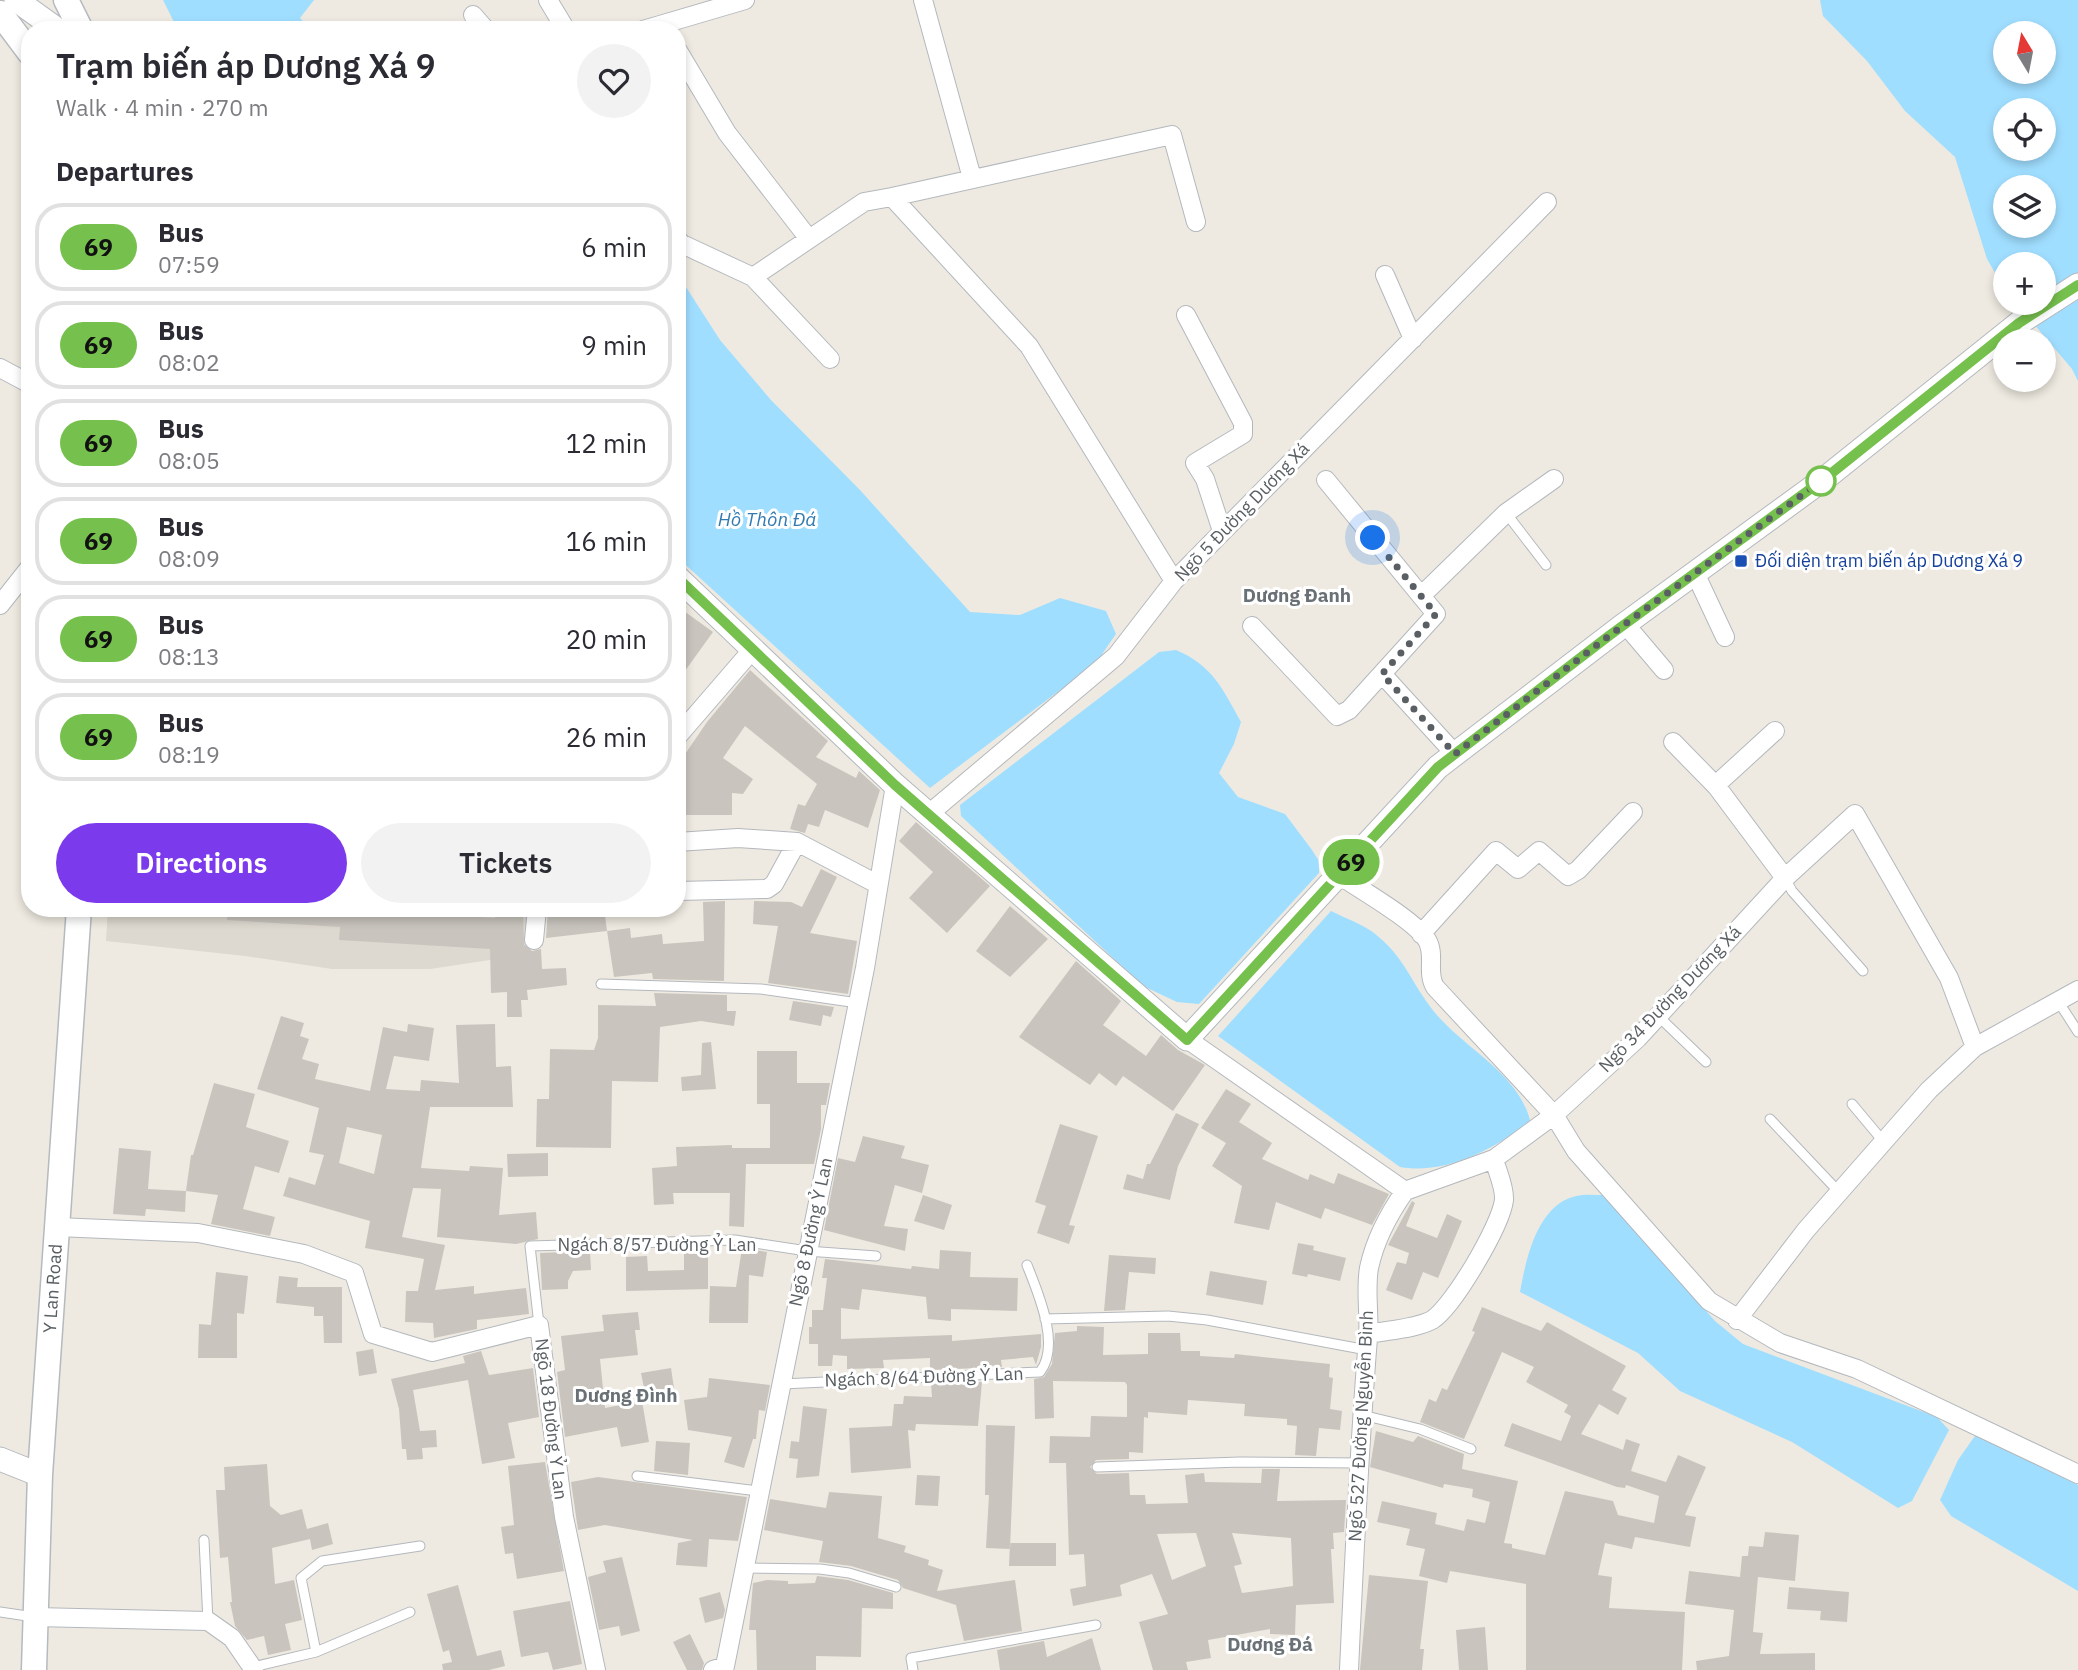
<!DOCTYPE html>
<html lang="en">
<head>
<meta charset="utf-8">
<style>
	:root { --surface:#fff; --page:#f2f2f3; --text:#2b2b33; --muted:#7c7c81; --line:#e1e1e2; --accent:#7c3aed }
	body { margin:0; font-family:"IBM Plex Sans",sans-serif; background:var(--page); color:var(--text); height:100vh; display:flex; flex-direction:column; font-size:26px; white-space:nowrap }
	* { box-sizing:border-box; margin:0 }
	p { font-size:23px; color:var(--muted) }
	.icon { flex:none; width:38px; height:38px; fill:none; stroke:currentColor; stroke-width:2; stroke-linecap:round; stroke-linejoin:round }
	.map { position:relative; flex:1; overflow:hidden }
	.drawer { position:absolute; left:21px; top:21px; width:665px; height:896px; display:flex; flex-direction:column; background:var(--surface); border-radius:28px; box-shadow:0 4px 10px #0003 }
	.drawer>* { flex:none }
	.badge { padding:0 14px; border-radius:23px; font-size:24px; line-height:46px }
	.needle { width:46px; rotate:350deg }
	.tools { position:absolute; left:1993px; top:21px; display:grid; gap:14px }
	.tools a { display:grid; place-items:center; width:63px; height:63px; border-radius:50%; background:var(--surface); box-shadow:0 4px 10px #0003; font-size:35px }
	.you { position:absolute; width:35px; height:35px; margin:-18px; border:5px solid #fff; border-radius:50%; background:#1a73e8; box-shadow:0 0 0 10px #1a73e833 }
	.map>.badge { position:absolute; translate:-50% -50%; box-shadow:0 0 0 4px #fff }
	h2 { padding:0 35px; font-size:26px; line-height:63px }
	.round { display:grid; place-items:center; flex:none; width:74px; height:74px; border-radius:37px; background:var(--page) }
	.headline { display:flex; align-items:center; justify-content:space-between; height:119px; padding:0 35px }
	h1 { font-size:33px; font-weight:600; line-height:52px }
	.button { display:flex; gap:14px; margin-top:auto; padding:14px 35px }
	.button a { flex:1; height:80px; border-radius:42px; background:var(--accent); color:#fff; font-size:28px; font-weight:600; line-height:80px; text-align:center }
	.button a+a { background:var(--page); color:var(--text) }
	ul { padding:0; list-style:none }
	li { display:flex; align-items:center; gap:21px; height:88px; margin:0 14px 10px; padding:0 21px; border:4px solid var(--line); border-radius:28px }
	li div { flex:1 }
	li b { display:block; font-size:26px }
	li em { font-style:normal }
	li .badge { min-width:77px; font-weight:700; text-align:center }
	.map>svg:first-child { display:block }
	.education { fill:#ddd9d0 }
	.water { fill:#a0deff; fill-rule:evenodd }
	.building { fill:#c9c5be; fill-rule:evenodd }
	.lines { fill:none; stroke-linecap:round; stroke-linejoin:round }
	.service-casing { stroke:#b4b8bd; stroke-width:11 }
	.minor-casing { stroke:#b4b8bd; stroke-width:20 }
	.tertiary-casing { stroke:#b4b8bd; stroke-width:25 }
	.secondary-casing { stroke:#b5babf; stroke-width:27 }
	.service { stroke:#fff; stroke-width:9 }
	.minor { stroke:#fff; stroke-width:18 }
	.tertiary { stroke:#fff; stroke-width:23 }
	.secondary { stroke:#fff; stroke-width:24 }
	.line-casing { stroke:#fff; stroke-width:16 }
	.line { stroke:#76c04d; stroke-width:10 }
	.walk { stroke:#595f63; stroke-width:7; stroke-dasharray:0 12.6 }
	.stop-dot { fill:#fff; stroke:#76c04d; stroke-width:3.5 }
	.transit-dot { fill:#1a4fb4; stroke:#fff; stroke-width:2.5 }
	.labels { text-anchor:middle; stroke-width:6; stroke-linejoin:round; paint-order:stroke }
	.street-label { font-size:18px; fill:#595f63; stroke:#fff }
	.transit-label { font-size:18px; fill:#164399; stroke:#fff; text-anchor:start }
	.water-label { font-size:19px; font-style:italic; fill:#327bb1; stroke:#fff }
	.neighbourhood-label { font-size:19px; font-weight:bold; fill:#6a7176; stroke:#fff }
</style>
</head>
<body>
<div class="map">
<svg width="2078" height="1670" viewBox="0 0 2078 1670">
	<rect width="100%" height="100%" fill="#eeeae1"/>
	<path class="education" d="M108,908H534L530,954L430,969H332L245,956L106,941Z"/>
	<path class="water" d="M163,0H314L300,18L311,30H178Z
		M1820,0H2078V381L2072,369L2016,303H2044V264H2006L2005,290L1987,259L1955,157L1905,111L1867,61L1823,16ZM2006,33H2044V72H2006ZM2006,110H2044V149H2006ZM2006,187H2044V226H2006Z
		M677,273L720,340L771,400L860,490L970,612L1020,615L1060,598L1106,611L1116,634L1096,663L930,788L677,557Z
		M1176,650C1212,665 1223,689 1241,722L1234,744L1219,773L1238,797L1285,814L1312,850L1319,861V873L1199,1004L1177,1002L1143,986L961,816L960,805L1159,652Z
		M1331,911C1345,918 1362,924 1374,933C1404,957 1408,976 1429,1005C1458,1046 1516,1069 1530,1120C1497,1149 1444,1175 1400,1167L1218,1036Z
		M1604,1195L1715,1321L1743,1344L1937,1417L1949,1430L1912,1501L1898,1508L1792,1442L1680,1391L1638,1353L1520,1292C1526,1259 1537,1205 1576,1196C1584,1194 1595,1195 1604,1195Z
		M1977,1433L2078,1485V1591L1951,1516L1940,1500L1958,1460Z"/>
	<path class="building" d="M677,606L713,632L677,682Z
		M750,670L828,741L816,757L856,778L859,771L880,790L868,828L825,810L819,827L808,824L805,833L790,829L798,804L805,806L817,784L745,726L723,758L753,779L743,794L732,793V815H680V776L677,766L707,722Z
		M916,822L990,886L947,933L909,898L933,872L899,841Z
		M821,869L837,877L810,933L857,941L848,994L768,983L778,926L753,924L754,901L791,902L802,907Z
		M725,901L724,981L653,979L652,973L614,977L607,931L630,928L631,938L662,934L663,944L704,941L703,902Z
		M1010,906L1048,939L1010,977L976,951Z
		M228,908H372L371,911L495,918L496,908H523L524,945L532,951L541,949L542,969L566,968L567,985L527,990L528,1000H521L522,1017H507V992L491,993L490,949L339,940L340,927L227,920Z
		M548,908H604L607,931L546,938Z
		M1076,961L1121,1001L1103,1025L1146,1056L1161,1035L1178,1050L1205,1065L1173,1111L1123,1076L1116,1086L1099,1073L1090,1085L1019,1037Z
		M654,993L727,995V1011H736L734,1026L701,1021L660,1027L658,1082L612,1081L611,1148L536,1147L537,1099H549L550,1049L594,1050L598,1038V1005L656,1006Z
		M793,1001L834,1007L831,1017L823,1015L821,1026L789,1020Z
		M281,1016L304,1023L300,1036L309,1039L302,1059L319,1064L315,1079L370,1091L383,1027L407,1032L408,1024L434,1028L429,1061L394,1056L386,1089L420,1091L421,1080L459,1083L456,1025L495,1024L496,1067L511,1066L513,1107H430L421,1168L469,1171L470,1166L503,1168L499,1215L536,1212L538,1239L516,1244L437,1237L441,1189L413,1188L402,1237L445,1245L435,1290L474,1286V1294L526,1288L529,1314L477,1320V1329L434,1338L433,1323L405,1322L406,1291H418L424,1259L365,1248L370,1221L283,1196L289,1177L315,1185L324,1155L309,1152L319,1108L257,1089ZM347,1127L382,1135L374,1174L339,1163Z
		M711,1042L716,1089L682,1091L681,1077L701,1075L702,1043Z
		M757,1051H797V1083H830L826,1105H821V1129L814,1164H746L744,1227L729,1226L730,1193H673L674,1204L654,1205L652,1168L677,1166L676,1147L732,1145V1148H770V1104H757Z
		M214,1083L255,1094L246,1127L289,1141L279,1173L255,1166L243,1209L275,1217L270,1236L211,1224L218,1195L186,1191L191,1155H193Z
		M1226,1089L1251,1104L1239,1122L1272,1143L1262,1159L1308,1180L1310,1174L1334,1184L1338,1173L1389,1194L1372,1225L1325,1208L1321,1219L1276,1202L1269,1230L1234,1223L1242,1186L1212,1166L1226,1143L1201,1128Z
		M1176,1113L1199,1124L1178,1166L1170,1200L1123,1189L1127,1174L1143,1179L1147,1164H1150Z
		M1060,1124L1098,1136L1069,1225L1075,1226L1069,1244L1037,1233L1046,1206L1035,1202Z
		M863,1136L905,1146L901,1158L929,1165L922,1193L895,1185L884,1226L908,1229L905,1251L824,1230L838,1158L855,1162Z
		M119,1148L151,1151L148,1189L186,1191L185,1212L146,1209L145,1216L113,1214Z
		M548,1153V1176L508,1177L507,1154Z
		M923,1195L952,1205L944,1230L914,1221Z
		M1412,1201L1415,1203L1406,1226L1437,1238L1447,1214L1462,1221L1438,1278L1423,1272L1412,1300L1386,1290L1397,1262L1406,1264L1409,1253L1388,1245Z
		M1298,1243L1314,1246L1313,1250L1346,1258L1340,1281L1308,1274L1307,1277L1292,1274Z
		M742,1248L767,1252L763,1277L749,1275L748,1323H709L710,1286L736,1287Z
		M684,1249H708V1289L626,1291V1257L647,1256L648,1271L684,1270Z
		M940,1250L971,1252L970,1277L1018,1278L1017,1311L951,1309V1321L928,1319L926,1297L862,1289L859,1310L841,1308V1339L952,1335V1341L1041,1334V1347L1036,1365L1033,1357L1001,1360L1002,1367L930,1370V1358L883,1360L884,1368L847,1369V1356L833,1355L832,1366H818V1344H809V1327H812V1310H823L827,1278H822L825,1259L911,1269L912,1266L939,1269Z
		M590,1251L591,1270L573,1271L568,1281V1289L542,1290L540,1253Z
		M1109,1255L1156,1258L1155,1274L1129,1272L1125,1310L1104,1311Z
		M1210,1271L1267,1281L1263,1305L1206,1295Z
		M216,1272L248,1276L244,1314L237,1313V1358H198L199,1324L211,1325Z
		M279,1276L298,1278L297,1287H342V1343H324L323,1316H314V1307L276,1303Z
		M1482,1307L1541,1331L1547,1322L1626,1366L1612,1390L1627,1398L1618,1415L1599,1404L1581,1434L1623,1450L1626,1439L1640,1444L1631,1471L1666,1482L1678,1455L1706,1467L1685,1515L1696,1517L1690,1547L1635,1537L1632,1549L1605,1543L1598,1575L1612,1577L1609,1608L1685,1612L1682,1670H1526V1584L1450,1571L1447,1583L1419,1576L1425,1549L1406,1545L1410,1529L1377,1522L1382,1501L1437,1513L1435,1524L1464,1531L1467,1519L1485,1523L1490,1502L1472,1497L1473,1489L1444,1484L1443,1488L1370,1467L1376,1431L1413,1442L1418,1436L1464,1454L1462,1469L1518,1481L1504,1543L1512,1544V1548L1545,1555L1565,1491L1613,1501L1618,1515L1654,1523L1659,1496L1626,1485L1625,1488L1617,1487L1504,1446L1512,1423L1561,1441L1571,1416L1564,1412L1568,1405L1526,1382L1534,1367L1502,1352L1464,1439L1420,1422L1429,1399L1436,1402L1442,1388L1447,1390L1475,1332L1472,1331Z
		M638,1312L640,1330H635L638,1355L600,1359L605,1408L642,1401L649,1442L621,1447L617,1427L565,1437L557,1372L565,1370L561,1336L604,1331L602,1315Z
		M1077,1326L1104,1327L1103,1355L1148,1354V1333H1180L1181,1351H1200V1356L1234,1358L1235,1354L1330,1364L1329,1377L1333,1378L1330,1409L1342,1411L1340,1430L1319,1428L1316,1456L1295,1455L1297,1426L1287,1425V1419L1244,1416L1245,1404L1188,1400L1187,1415L1148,1412V1418L1144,1417L1143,1453L1129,1452V1459L1096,1460L1090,1467L1097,1474L1129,1473L1130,1495H1145L1146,1504L1188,1503L1185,1475L1204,1473L1205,1482L1261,1483L1262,1469H1280L1277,1501L1346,1500L1344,1532L1333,1533L1334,1549H1331L1334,1603L1296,1605L1295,1635L1270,1634V1629L1208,1640L1211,1658L1186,1662L1188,1670H1153L1139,1622L1168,1614L1152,1574L1120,1585L1122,1596L1073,1606L1070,1589L1086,1586L1084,1554L1069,1555L1066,1463H1049L1050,1436L1090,1437L1091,1416L1127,1417V1385L1125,1382L1053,1381L1054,1418L1035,1419L1034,1379L1044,1377L1052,1364L1055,1333L1077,1331ZM1196,1533L1206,1566L1172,1580L1157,1534ZM1232,1533L1291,1538L1293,1586L1242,1593L1234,1566L1242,1564Z
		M373,1349L377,1373L359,1376L356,1352Z
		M481,1351L489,1375L533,1368L539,1417L508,1423L515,1458L482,1464L468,1380L413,1390L420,1431L436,1430L437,1447L422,1448L423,1459L407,1460L406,1449H402L399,1409L391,1379L465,1363L463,1356Z
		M671,1368L674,1388L645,1393L641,1373Z
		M709,1378L770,1385L765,1411L759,1410L756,1439H753L744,1468L724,1462L732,1437L688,1430L684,1400L707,1397Z
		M982,1382L978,1426L916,1424L915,1431L908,1430L911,1468L851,1473L849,1428L892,1426L894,1404H903L904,1396L932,1397L931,1384Z
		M803,1406L827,1409L819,1476L796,1478L798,1459L789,1458L791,1441L799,1442Z
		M986,1425L1015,1426L1010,1549L986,1548L989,1495H985Z
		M656,1441L690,1443L688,1475L654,1471Z
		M545,1462L564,1571L517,1579L513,1553L505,1554L501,1527L514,1525L508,1466Z
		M267,1464L270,1506L281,1515L302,1509L307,1529L328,1523L333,1544L312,1550L310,1539L272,1548L275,1584L294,1580L302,1620L285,1624L291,1650L268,1655L264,1636L247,1640L235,1626L230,1602H232L228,1557L220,1558L216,1490H225L224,1467Z
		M917,1475L940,1476L938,1506L915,1505Z
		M598,1477L747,1497L738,1541L709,1539L707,1567L676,1565L678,1543L693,1540L605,1525L578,1530L571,1482Z
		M829,1492L882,1496L878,1538L906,1546L904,1552L929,1560L928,1565L943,1570L937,1591L1015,1580L1022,1631L964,1641L956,1605L903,1588L898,1580L851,1566L819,1562L823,1541L764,1530L770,1499L826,1508Z
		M1765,1532L1799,1535L1795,1581L1758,1577L1753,1632L1763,1633L1760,1654L1815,1653V1670H1697L1696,1661L1729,1656L1734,1610L1685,1604L1689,1571L1740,1577L1742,1556H1748L1749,1546L1763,1547Z
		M1010,1543H1056V1566H1009Z
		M622,1557L640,1631L621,1636L619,1626L599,1630L588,1577L606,1572L603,1561Z
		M1369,1575L1428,1581L1420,1649H1424L1422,1670H1360Z
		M817,1576L848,1580L893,1593V1609L862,1608L861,1657L816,1656V1670H757L756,1630H749L753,1583L767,1580L788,1581V1584L815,1583Z
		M458,1585L477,1656L501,1650L505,1666L489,1670H443L442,1664L452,1662L449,1650L443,1652L427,1594Z
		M1789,1587L1849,1592L1847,1622L1820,1620L1821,1611L1787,1609Z
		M720,1592L725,1610L723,1618L705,1623L699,1598Z
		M570,1601L582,1664L553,1670L548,1652L521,1657L513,1611Z
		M1485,1627L1488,1670H1459L1456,1630Z
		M690,1634L704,1663L702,1670H687L673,1642Z
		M1092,1638L1101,1670H1000L997,1650L1044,1641L1047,1657Z"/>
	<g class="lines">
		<defs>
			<path id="service" d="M1506,513L1546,565
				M1785,878L1792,891L1863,971
				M601,984L761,989L858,1003
				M2058,1001L2078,1032
				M1658,1016L1706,1062
				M1852,1104L1883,1141
				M1770,1119L1839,1192
				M1045,1319L1168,1316L1207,1320L1367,1350
				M539,1325L530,1246L735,1240L807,1251L876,1256
				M782,1384L1040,1372C1061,1345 1038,1293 1027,1265
				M1362,1415L1420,1429L1471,1449
				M1097,1467L1240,1462L1358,1463
				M637,1476L758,1491
				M204,1540L208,1621
				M743,1568L820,1569L849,1573L896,1587
				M0,1612L34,1617
				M316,1652L410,1612
				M253,1667L316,1652L301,1578L322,1561L420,1546
				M913,1670L911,1658L1096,1625"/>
			<path id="minor" d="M548,0L566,30
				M923,0L972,178
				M473,15L486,30
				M643,30L745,0
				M677,49L727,133L809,239
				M892,197L1172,135L1196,222
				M677,239L682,244L753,277L830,359
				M1385,275L1413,339
				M753,277L864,202L892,197L1029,346L1174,581
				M1186,315L1243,423V434L1195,463L1205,479L1222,531
				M0,368L30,384
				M1695,573L1725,637
				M1421,596L1506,513L1554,479
				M0,605L30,567
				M1625,624L1664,670
				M1252,626L1337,716L1349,710L1436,614L1326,480
				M1382,674L1455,754
				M1775,731L1718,783L1717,787L1785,878
				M677,737L753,649
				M1673,742L1717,787
				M930,813L1116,656L1174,581L1547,202
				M677,842L738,838L797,842L877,884
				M1339,875C1361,890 1414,920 1427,940C1436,955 1426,972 1435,987L1554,1115L1576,1151L1709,1301L1780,1343L1857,1369L2078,1474
				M677,891L767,889L774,884L797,842
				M1421,934L1496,851L1518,869L1539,851L1568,876L1578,870L1633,812
				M534,940L537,908
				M1187,1039L1405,1191L1494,1159L1554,1115L1638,1038L1785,878L1855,814L1949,978L1975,1047
				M57,1227L198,1233L304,1254L354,1273L373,1334L432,1352L539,1325L564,1517L596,1670
				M1737,1320L1806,1230L1929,1090L1975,1047L2078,990
				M1369,1334C1387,1330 1415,1329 1432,1320C1453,1307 1501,1225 1504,1200C1505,1187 1497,1171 1494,1159
				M35,1617L208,1621L232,1638L254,1670
				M713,1670L725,1666L865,968L895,785
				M1349,1670C1354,1559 1359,1449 1368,1338C1370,1315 1365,1291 1369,1268C1375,1240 1388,1215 1405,1191"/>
			<path id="tertiary" d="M16,0L58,30
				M677,577L895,785L1187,1039L1438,767L1625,624L1828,476L2019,323L2078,285
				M0,1459L40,1475"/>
			<g id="secondary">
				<path d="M66,0L81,30"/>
				<path d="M0,13L30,53"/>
				<path id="s1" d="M34,1670L40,1475L79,908"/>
			</g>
		</defs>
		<use href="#service" class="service-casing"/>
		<use href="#minor" class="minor-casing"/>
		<use href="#tertiary" class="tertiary-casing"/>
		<use href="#secondary" class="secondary-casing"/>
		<use href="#service" class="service"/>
		<use href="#minor" class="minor"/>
		<use href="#tertiary" class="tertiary"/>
		<use href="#secondary" class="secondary"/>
	</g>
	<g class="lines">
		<defs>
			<path id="line" d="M677,577L895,785L1187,1040L1438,767L1610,635L1828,476L2019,323L2078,285"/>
		</defs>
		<use href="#line" class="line-casing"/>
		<use href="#line" class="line"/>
		<path class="walk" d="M1373,538L1436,614L1382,674L1455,754L1610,635L1828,476L1821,481"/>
	</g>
	<circle class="stop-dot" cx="1821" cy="481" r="14"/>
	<rect class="transit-dot" x="1734" y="554" width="14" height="14" rx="3.5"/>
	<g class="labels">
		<g class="street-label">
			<text transform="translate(1242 512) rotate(-46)" y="6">Ngõ 5 Đường Dương Xá</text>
			<text transform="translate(1670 999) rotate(-46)" y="6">Ngõ 34 Đường Dương Xá</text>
			<text transform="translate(811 1232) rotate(-78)" y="6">Ngõ 8 Đường Ỷ Lan</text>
			<text x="657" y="1251">Ngách 8/57 Đường Ỷ Lan</text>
			<text dy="6" stroke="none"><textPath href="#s1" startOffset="382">Y Lan Road</textPath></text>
			<text transform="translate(924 1377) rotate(-2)" y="6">Ngách 8/64 Đường Ỷ Lan</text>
			<text transform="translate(551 1419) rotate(83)" y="6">Ngõ 18 Đường Ỷ Lan</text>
			<text transform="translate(1361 1426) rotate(-87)" y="6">Ngõ 527 Đường Nguyễn Bình</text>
		</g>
		<g class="transit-label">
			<text x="1755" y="567">Đối diện trạm biến áp Dương Xá 9</text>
		</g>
		<g class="water-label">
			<text x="767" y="526">Hồ Thôn Đá</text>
		</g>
		<g class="neighbourhood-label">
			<text x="1297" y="602">Dương Đanh</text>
			<text x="626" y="1402">Dương Đình</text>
			<text x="1270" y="1651">Dương Đá</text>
		</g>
	</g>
</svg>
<div class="tools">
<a><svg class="needle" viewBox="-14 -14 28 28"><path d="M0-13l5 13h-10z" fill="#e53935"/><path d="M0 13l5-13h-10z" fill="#7c7c81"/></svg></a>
<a><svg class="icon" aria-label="locate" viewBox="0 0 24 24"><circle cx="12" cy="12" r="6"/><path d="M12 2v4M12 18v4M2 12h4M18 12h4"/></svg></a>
<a><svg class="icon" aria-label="layers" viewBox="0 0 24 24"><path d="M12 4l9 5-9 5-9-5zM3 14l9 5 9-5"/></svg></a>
<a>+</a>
<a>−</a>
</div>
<div class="you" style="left:1373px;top:538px"></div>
<b class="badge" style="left:1351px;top:862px;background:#76c04d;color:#111">69</b>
<section class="drawer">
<div class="headline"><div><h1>Trạm biến áp Dương Xá 9</h1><p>Walk · 4 min · 270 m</p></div><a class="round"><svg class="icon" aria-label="heart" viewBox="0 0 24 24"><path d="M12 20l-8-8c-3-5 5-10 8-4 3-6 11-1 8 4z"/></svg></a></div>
<h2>Departures</h2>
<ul>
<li><span class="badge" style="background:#76c04d;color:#111">69</span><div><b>Bus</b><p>07:59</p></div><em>6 min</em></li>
<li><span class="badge" style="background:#76c04d;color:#111">69</span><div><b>Bus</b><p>08:02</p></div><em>9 min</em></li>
<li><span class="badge" style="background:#76c04d;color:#111">69</span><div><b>Bus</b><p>08:05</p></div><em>12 min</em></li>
<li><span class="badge" style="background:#76c04d;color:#111">69</span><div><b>Bus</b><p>08:09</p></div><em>16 min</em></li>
<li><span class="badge" style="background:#76c04d;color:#111">69</span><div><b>Bus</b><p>08:13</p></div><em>20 min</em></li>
<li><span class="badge" style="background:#76c04d;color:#111">69</span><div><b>Bus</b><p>08:19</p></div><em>26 min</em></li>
</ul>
<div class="button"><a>Directions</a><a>Tickets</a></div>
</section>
</div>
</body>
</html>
